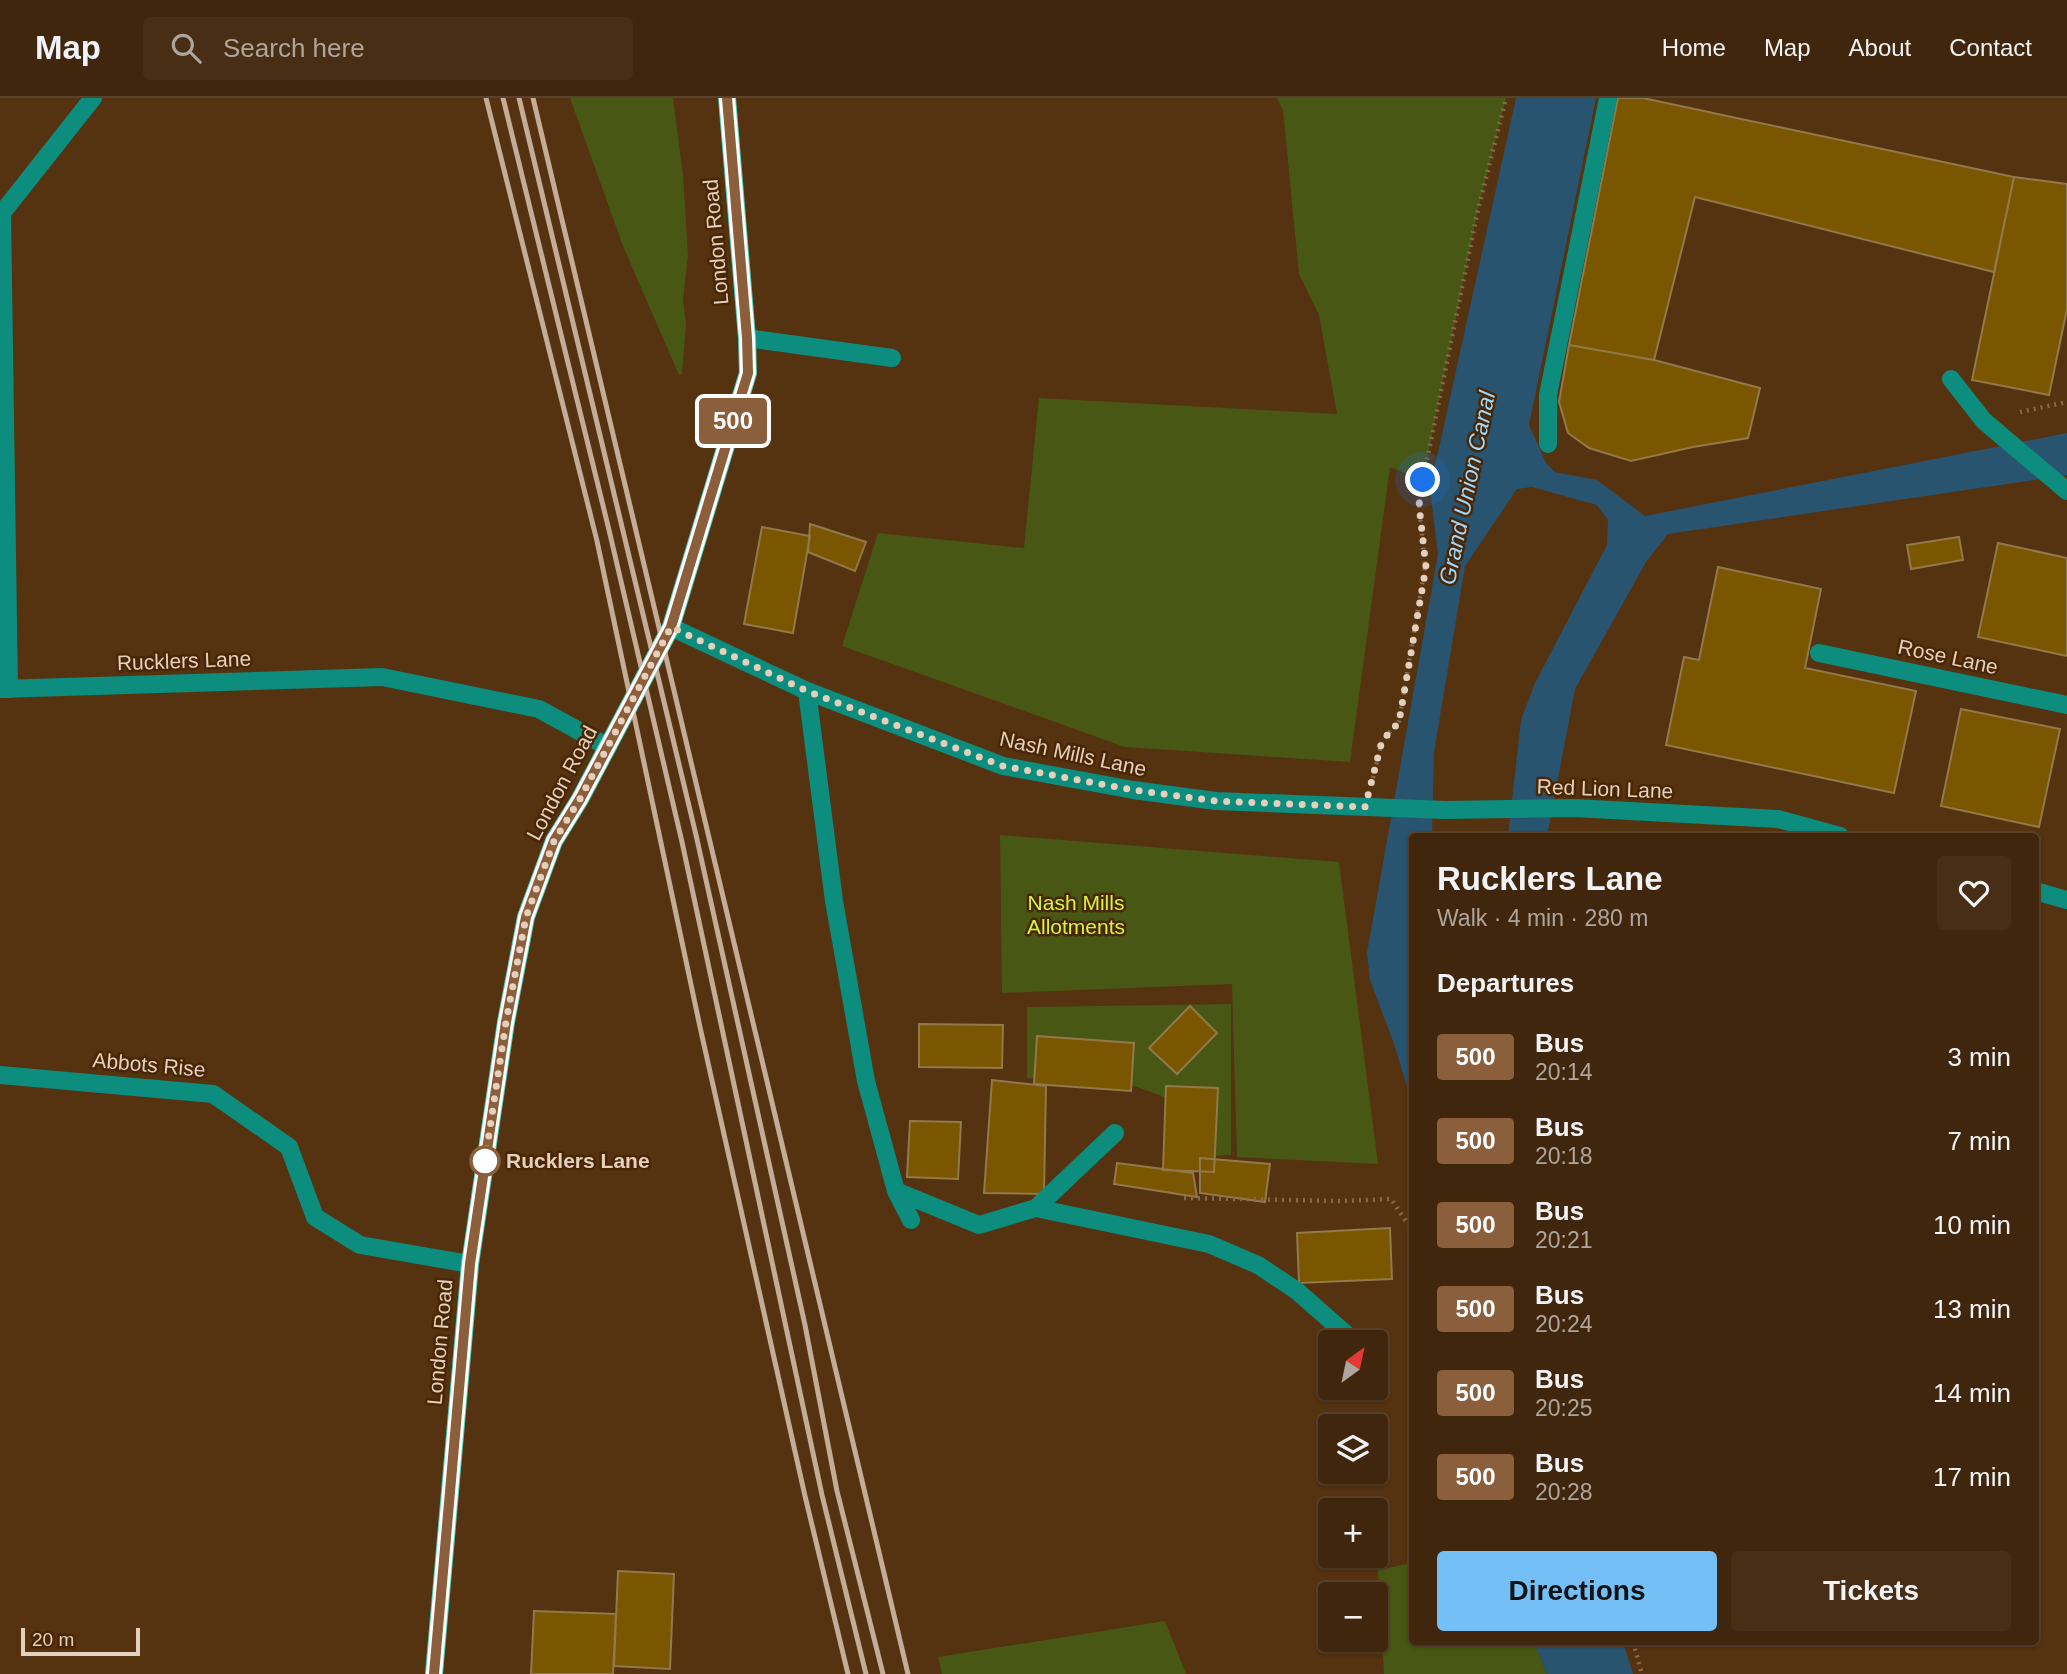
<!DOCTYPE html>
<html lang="en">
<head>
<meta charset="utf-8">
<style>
	:root { --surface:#40260c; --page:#472e15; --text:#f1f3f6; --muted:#aea59d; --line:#59432d; --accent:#74c0f6 }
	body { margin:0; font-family:Arial,sans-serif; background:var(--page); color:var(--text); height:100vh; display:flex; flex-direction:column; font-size:26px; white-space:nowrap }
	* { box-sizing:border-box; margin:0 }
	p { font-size:23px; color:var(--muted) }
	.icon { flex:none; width:38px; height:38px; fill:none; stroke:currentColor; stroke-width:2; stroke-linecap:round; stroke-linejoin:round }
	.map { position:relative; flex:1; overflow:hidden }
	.side { position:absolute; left:1409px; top:735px; width:630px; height:812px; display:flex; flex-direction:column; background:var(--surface); border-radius:7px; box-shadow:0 2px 5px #0004,0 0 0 2px var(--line) }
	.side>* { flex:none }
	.badge { padding:0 14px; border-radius:5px; font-size:24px; line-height:46px }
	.needle { width:46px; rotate:33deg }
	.buttons { position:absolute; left:1318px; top:1232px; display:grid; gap:14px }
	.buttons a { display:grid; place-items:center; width:70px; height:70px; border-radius:7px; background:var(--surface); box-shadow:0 2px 5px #0004,0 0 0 2px var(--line); font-size:35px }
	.scale { position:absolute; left:21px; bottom:18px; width:119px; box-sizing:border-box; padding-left:7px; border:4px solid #e5cfbd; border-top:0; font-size:19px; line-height:24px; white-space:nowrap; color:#e5cfbd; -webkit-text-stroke:5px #4a2704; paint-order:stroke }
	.you { position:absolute; width:35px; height:35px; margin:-18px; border:5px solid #fff; border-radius:50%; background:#1a73e8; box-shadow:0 0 0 10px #1a73e833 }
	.map>.badge { position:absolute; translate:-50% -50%; box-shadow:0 0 0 4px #fff }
	h2 { padding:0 28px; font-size:26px; line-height:63px }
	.round { display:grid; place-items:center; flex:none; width:74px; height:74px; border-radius:7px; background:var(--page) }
	.summary { display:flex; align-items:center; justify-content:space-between; height:119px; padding:0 28px }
	h1 { font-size:33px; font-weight:800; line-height:52px }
	.cta { display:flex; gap:14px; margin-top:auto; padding:14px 28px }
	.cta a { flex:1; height:80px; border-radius:7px; background:var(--accent); color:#111; font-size:28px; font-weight:800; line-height:80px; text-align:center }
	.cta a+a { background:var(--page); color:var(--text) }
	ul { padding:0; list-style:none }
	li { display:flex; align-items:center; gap:21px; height:84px; padding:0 28px }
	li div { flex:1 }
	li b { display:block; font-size:26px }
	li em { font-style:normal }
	li .badge { min-width:77px; font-weight:700; text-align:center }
	header { display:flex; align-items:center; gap:42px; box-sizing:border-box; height:98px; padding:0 35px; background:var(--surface); border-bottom:2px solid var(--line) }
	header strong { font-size:33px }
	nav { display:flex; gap:38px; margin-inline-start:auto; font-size:24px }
	.search { width:490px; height:63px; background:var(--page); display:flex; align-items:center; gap:18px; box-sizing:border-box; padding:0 24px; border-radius:7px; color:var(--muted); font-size:26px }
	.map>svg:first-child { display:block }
	.green { fill:#495714 }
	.water { fill:#295470 }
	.building { fill:#7b5600; stroke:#92794c; stroke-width:2 }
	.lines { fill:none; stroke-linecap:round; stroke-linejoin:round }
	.path { stroke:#88694d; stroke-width:4.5; stroke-dasharray:2 5; stroke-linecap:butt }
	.minor { stroke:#0d8d7d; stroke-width:18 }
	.major { stroke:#50cfba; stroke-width:18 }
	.rail { stroke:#c5ac96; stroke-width:5 }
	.line-casing { stroke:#fff; stroke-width:16 }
	.line { stroke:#8b5e3c; stroke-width:10 }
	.walk { stroke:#e5cfbd; stroke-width:7; stroke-dasharray:0 12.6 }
	.stop-dot { fill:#fff; stroke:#8b5e3c; stroke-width:3.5 }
	.labels { text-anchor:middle; stroke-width:5; stroke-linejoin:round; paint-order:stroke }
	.street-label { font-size:21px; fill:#e5cfbd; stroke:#4a2704 }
	.park-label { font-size:21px; fill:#d2f541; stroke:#4a2704 }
	.stop-label { font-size:21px; font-weight:bold; fill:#e5cfbd; stroke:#4a2704; text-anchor:start }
	.water-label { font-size:23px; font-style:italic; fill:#a0d7fe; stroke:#4a2704 }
</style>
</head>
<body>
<header>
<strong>Map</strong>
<div class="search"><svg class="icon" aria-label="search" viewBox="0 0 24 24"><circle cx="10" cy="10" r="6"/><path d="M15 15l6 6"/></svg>Search here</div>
<nav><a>Home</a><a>Map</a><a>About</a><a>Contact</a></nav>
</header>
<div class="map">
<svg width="2067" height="1576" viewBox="0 0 2067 1576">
	<rect width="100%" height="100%" fill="#553210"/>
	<path class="green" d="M570,0H673L683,77L688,157L683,202L686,225L682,276L679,277L623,148Z
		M1277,0H1506L1477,116L1423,382L1390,369L1350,664L1125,649L842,548L878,435L1024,450L1039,300L1337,316L1319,217L1299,176L1283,12Z
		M1000,737L1339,764L1378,1066L1237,1059L1232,886L1002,895Z
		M1231,906V1057L1168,1059L1169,1001L1127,985L1027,980V909Z
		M1412,1465V1544H1534L1547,1576H1384L1378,1472Z
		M1165,1523L1186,1576H942L938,1559Z"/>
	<path class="water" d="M1516,0H1596L1529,327L1546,365L1555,374L1597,382L1645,418L2067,335V377L1668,436L1646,464L1575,591L1547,738H1508L1521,622L1535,585L1607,447L1608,422L1597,407L1532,389L1517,391L1465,468L1434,654L1432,738H1412V1004L1393,943L1370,882L1367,855L1438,456L1430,391Z
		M1534,1544H1623L1633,1576H1547Z"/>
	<path class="building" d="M1618,0H1643L2014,79L1994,174L1695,99L1654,262L1569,247Z
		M2014,79L2067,86V211L2049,297L1972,282Z
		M1569,247L1654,262L1760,290L1748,340L1693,349L1631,363L1589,350L1568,335L1559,304Z
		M810,426L866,444L855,473L808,454Z
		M762,429L810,438L793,535L744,526Z
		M1959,439L1963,462L1911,471L1907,447Z
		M1998,445L2067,460V558L1978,539Z
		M1718,469L1821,491L1805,570L1916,593L1894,695L1666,647L1684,559L1699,562Z
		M1961,611L2060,631L2039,729L1941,708Z
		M1190,908L1217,935L1177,976L1149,950Z
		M919,926L1003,927L1002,970L919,969Z
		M1037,938L1134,945L1131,993L1034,986Z
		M992,982L1046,988L1044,1096L984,1095Z
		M1166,988L1218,990L1214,1074L1163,1072Z
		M910,1023L961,1024L958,1081L907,1079Z
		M1200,1060L1270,1066L1265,1104L1200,1095Z
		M1117,1065L1193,1075L1197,1099L1114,1086Z
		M1390,1130L1392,1181L1299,1185L1297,1135Z
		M618,1473L674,1476L670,1571L614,1568Z
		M534,1513L616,1516L613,1576H531Z"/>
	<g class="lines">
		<path class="path" d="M2020,314L2067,304
			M1373,680L1382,643L1399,623L1425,469L1419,407L1423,382L1477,116L1506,0
			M1184,1100L1340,1103L1391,1101L1412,1132
			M1633,1544L1642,1576"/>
		<path class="minor" d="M747,240L892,260
			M1951,281L1984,323L2067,393
			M1548,346V297L1608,0
			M671,529L807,593L1003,668L1133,692L1216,703L1445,712L1574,710L1778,721L1840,738
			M1819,555L2067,607
			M0,591L382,579L539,611L608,649
			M9,591L2,115L93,0
			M807,593L834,803L866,983L896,1093L979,1127L1036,1110L1115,1035
			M2035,793L2067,802
			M0,977L213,996L289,1049L315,1119L360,1147L470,1166
			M896,1093L911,1122
			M1036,1110L1209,1146L1258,1167L1297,1193L1355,1244
			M1376,1263L1379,1267"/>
		<path class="major" d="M434,1576L470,1166L506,924L526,819L554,743L580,701L671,529L748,275L747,240L727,0"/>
		<path class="rail" d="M486,0L597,443L700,929L805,1398L848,1576
			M503,0L609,432L682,744L822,1397L866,1576
			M519,0L696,737L805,1227L837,1393L883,1576
			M533,0L908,1576"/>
	</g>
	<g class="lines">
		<defs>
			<path id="line" d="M434,1576L470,1166L506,924L526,819L554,743L580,701L671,529L748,275L747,240L727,0"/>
		</defs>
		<use href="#line" class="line-casing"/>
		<use href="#line" class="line"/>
		<path class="walk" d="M485,1063L506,924L526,819L554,743L580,701L671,529L807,593L1003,668L1133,692L1216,703L1365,709L1382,643L1399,624L1426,469L1419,407L1423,382"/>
	</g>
	<circle class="stop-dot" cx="485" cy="1063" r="14"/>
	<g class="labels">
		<g class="street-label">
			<text transform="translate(716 144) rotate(-95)" y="7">London Road</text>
			<text transform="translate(1948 559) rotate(12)" y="7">Rose Lane</text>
			<text transform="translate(184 563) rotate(-2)" y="7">Rucklers Lane</text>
			<text transform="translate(1073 656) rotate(12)" y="7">Nash Mills Lane</text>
			<text transform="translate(562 685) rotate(-62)" y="7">London Road</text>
			<text transform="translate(1605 691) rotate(2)" y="7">Red Lion Lane</text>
			<text transform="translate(149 967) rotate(5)" y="7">Abbots Rise</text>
			<text transform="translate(440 1244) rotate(-85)" y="7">London Road</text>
		</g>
		<g class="park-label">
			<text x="1076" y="812">Nash Mills<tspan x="1076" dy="24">Allotments</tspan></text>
		</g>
		<g class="stop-label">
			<text x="506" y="1070">Rucklers Lane</text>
		</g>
		<g class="water-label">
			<text transform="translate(1467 390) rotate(-78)" y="8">Grand Union Canal</text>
		</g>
	</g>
</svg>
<div class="buttons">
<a><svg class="needle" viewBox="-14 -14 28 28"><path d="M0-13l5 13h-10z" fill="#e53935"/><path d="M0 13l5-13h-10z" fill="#aea59d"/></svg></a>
<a><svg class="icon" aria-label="layers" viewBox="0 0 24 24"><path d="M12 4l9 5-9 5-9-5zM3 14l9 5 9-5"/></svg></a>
<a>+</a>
<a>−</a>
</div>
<div class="scale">20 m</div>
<div class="you" style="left:1423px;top:382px"></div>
<b class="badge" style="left:733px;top:323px;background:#8b5e3c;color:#fff">500</b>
<section class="side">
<div class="summary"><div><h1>Rucklers Lane</h1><p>Walk · 4 min · 280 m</p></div><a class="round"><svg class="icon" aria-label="heart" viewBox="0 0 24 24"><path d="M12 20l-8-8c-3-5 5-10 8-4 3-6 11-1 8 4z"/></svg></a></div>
<h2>Departures</h2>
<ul>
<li><span class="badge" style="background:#8b5e3c;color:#fff">500</span><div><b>Bus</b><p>20:14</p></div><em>3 min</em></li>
<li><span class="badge" style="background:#8b5e3c;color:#fff">500</span><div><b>Bus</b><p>20:18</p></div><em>7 min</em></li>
<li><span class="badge" style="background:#8b5e3c;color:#fff">500</span><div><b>Bus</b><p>20:21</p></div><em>10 min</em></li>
<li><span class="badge" style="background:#8b5e3c;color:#fff">500</span><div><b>Bus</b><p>20:24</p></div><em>13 min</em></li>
<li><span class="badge" style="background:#8b5e3c;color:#fff">500</span><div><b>Bus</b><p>20:25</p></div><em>14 min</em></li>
<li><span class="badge" style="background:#8b5e3c;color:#fff">500</span><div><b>Bus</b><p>20:28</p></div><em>17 min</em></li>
</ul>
<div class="cta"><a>Directions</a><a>Tickets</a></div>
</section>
</div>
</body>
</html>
